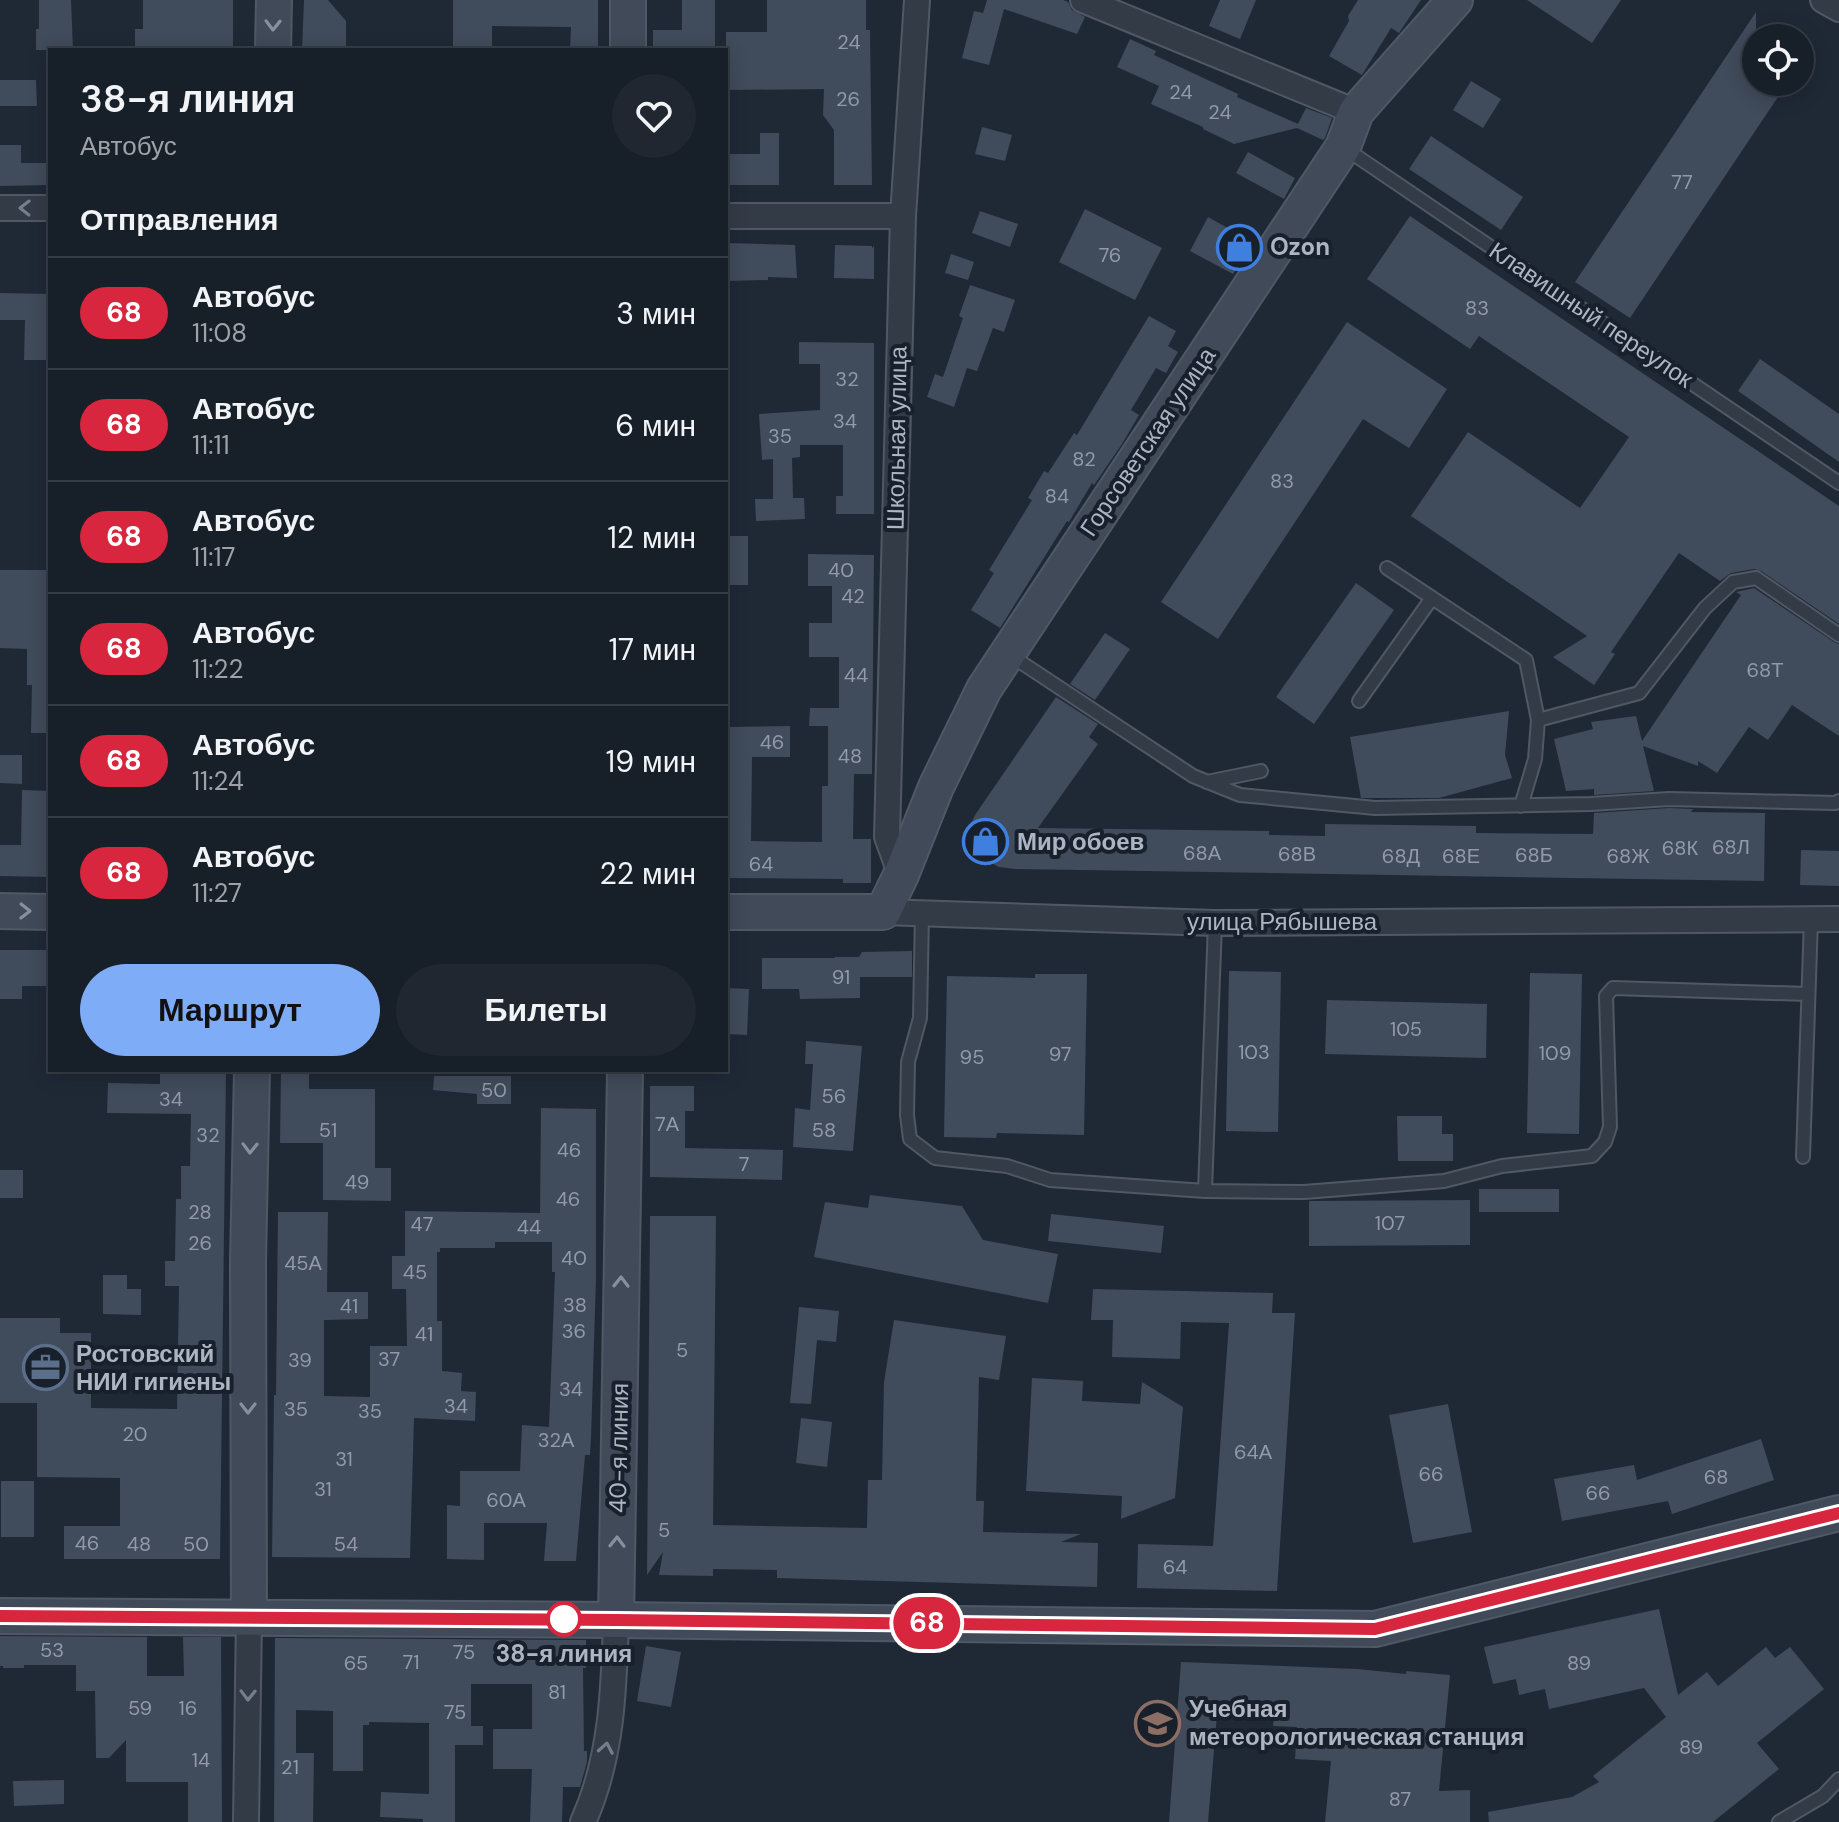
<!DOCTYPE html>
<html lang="ru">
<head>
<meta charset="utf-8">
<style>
	:root { --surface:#171f28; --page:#202730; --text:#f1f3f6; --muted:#9ea2a8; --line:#363d45; --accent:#7eacf7 }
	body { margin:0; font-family:"DM Sans",sans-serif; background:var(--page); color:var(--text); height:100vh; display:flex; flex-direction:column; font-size:30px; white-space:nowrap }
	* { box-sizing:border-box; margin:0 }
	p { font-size:26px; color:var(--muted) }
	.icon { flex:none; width:44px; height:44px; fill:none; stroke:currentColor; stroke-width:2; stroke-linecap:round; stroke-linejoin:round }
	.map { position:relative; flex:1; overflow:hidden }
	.side { position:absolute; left:48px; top:48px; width:680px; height:1024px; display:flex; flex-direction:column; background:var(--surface); border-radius:0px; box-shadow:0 4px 20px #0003,0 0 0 2px var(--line) }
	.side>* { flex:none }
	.badge { padding:0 16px; border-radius:26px; font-size:28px; line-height:52px }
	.buttons { position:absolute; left:1742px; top:24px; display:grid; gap:16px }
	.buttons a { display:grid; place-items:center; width:72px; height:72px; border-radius:50%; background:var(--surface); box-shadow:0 4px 20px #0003,0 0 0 2px var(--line); font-size:40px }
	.map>.badge { position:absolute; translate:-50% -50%; box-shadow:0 0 0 4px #fff }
	h2 { padding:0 32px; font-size:30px; line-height:72px }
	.round { display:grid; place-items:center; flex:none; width:84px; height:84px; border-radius:42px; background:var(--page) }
	.head { display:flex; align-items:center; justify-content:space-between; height:136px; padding:0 32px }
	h1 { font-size:38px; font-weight:600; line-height:60px }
	.cta { display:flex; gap:16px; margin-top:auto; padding:16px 32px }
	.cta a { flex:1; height:92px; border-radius:48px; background:var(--accent); color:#111; font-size:32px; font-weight:600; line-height:92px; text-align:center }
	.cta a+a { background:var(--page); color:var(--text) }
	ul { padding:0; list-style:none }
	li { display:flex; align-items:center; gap:24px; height:112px; padding:0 32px; border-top:2px solid var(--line) }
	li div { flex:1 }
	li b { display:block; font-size:30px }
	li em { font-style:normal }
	li .badge { min-width:88px; font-weight:700; text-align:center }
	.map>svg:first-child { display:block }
	.building { fill:#404b5b }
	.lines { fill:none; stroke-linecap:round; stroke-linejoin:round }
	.lane-casing { stroke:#505865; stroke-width:16 }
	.street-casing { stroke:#505865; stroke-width:28 }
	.secondary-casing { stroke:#505865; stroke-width:38 }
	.lane { stroke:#333b46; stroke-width:12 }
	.street { stroke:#333b46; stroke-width:24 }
	.secondary { stroke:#414a59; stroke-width:34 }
	.oneway { stroke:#87909f }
	.oneway2 { stroke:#767e8b }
	.line-casing { stroke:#fff; stroke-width:18 }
	.line { stroke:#d7263d; stroke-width:12 }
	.stop-dot { fill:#fff; stroke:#d7263d; stroke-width:4 }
	.labels { text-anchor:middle; stroke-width:8; stroke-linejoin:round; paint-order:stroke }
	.number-label { font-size:20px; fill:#929aaa }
	.poi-label { font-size:24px; font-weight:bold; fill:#adb5c4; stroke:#18202b; text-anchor:start }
	.street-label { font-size:24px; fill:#adb5c4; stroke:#18202b }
	.stop-label { font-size:24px; font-weight:bold; fill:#adb5c4; stroke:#18202b }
</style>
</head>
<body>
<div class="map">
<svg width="1839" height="1822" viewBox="0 0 1839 1822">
	<rect width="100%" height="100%" fill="#1f2936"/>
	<path class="building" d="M39,0H71L73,50H36V29H39Z
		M143,0H233V50H135V29H143Z
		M304,0H328L346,21V50H302Z
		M453,0H598V50H570L571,27L492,26V50H453Z
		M682,0H715V50H653V30H682Z
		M767,0H866V30H870L872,185H834V130L823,115L824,89L726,90V32H767Z
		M987,0H1063L1068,2L1072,10L1085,17L1077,34L1004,9L989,65L962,58L974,11L983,13Z
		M1220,0H1256L1240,39L1209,26Z
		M1358,0H1421L1399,33L1391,28L1362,75L1329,56L1349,21L1348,16Z
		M1527,0H1621L1592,43Z
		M1756,12V82H1788L1630,318L1575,282Z
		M1130,39L1156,51L1154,55L1238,94L1237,97L1298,124L1306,108L1332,118L1325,138L1323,140L1297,128L1234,144L1203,129V127L1151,104L1159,86L1117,67Z
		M0,80H36L37,106H0Z
		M1471,81L1501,99L1483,128L1453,110Z
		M982,127L1012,135L1005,161L975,154Z
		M760,133H779V185H726V154H760Z
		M1431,136L1523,197L1501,230L1409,169Z
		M0,145H21V163H50V185L0,186Z
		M1248,152L1295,178L1284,199L1236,173Z
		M1085,209L1162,248L1135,300L1059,262Z
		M980,211L1018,224L1010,247L972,233Z
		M1410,216L1839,506V624L1761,571L1754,569L1731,573L1720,581L1679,553L1611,652L1615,654L1594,685L1553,657L1587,636L1411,516L1468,432L1580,508L1629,437L1479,336L1470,349L1367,279Z
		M1208,217L1251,241L1233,274L1190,251Z
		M726,243L795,245L797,278L768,277V280L726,281Z
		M835,245L872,246V248L874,246V279L834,278Z
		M951,254L974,262L968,280L945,273Z
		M970,285L1015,300L1004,332L993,328L977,371L967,368L954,407L927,397L935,374L943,377L963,318L959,316Z
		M0,293L50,294V360H24L25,320H0Z
		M1149,316L1176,331L1168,346L1178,352L1166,373L1156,368L1131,410L1139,415L1122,444L1094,485L1092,483L1069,522L1067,521L1000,628L971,610L994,573L989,570L1032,500L1028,498L1044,471L1048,473L1074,433L1077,435Z
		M1347,322L1447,389L1409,448L1363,419L1218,639L1161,602Z
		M799,342L874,343V514H836V496H843V445H800V457L792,458L793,498H804L805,519L756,521L755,499H773V459L762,460L759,414L820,410V364H799Z
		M1760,359L1839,414V462L1738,391Z
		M726,536H748V585H726Z
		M808,554L874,555L872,774H854L853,839H871V883H843V879L726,878V727L790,726V757H752L751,841L822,842V786H828V726H809L810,708H839V657H809V623H832V586H808Z
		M0,570H50V733H31L32,685H27V649L0,648Z
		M1356,583L1394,610L1314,724L1276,697Z
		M1754,588L1834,642L1839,644V736L1792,705L1768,740L1749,727L1717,773L1698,761V766L1643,746L1654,791L1594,795V789L1566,791L1554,739L1593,729L1591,722L1636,716L1642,741L1741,595L1736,592Z
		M1105,633L1130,649L1095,700L1070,684Z
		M1056,697L1098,724L1089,737L1098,744L1038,828L1269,831V835L1325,836V824L1476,826V833L1593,834L1594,813L1669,808L1693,809L1691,812L1765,813L1764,881L1015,869L999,867L978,856L970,838L971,824L975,815Z
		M1509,711L1505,755L1512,778L1439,798H1361L1350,737Z
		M0,755H22V784L0,783Z
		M22,790L50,791V877L0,876V845H21Z
		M1801,850L1839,851V886L1800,885Z
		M0,950H50V986H22V999H0Z
		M912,951V977H860V998L800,999L799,989H762V958H835V957H859L862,952Z
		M1229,971L1281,972L1278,1132L1226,1131Z
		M1530,973L1582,974L1579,1134L1527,1133Z
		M1035,974H1087L1084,1135L997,1133L996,1138L944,1137L947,976L1035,978Z
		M726,988L749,989L747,1035L726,1034Z
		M1327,1000L1487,1004L1486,1058L1325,1054Z
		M806,1041L862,1046L853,1151L793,1147L795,1108L810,1110L813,1064H805Z
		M160,1070H226L220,1559H64V1526H120V1478L37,1477V1403H0V1318H60V1333H91V1408L177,1409L179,1286H165V1261H175L176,1199H181V1166H190L191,1114L107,1113L108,1083L160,1084Z
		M281,1070H309V1089H375V1168H391V1201L323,1200V1143H280Z
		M434,1076H511V1104H477V1094L433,1090Z
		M650,1086H694V1111H685V1148L783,1150L782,1180L650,1177Z
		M541,1108L596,1109V1278L591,1438L590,1455H585L576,1561H544L547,1523H484V1560L447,1559V1505L460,1506V1471H520L522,1425L549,1427L555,1272H552V1242H495V1248H440V1252H437V1321H442V1371L462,1373L461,1391L476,1392L475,1421L414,1418L410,1558L272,1557L274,1395H276L278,1212H328L327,1292H368V1319L324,1320V1396L370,1397V1346H407L406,1289H392V1256H405V1211L540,1213Z
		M1397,1116H1442V1134H1453V1161H1398Z
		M0,1170H23V1198H0Z
		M1479,1189H1559V1212H1479Z
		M870,1195L962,1206L983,1240L1058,1254L1048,1303L814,1257L825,1202L868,1208Z
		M1470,1200V1245L1309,1246V1201Z
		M1051,1214L1164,1226L1161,1253L1048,1241Z
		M650,1216H716L713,1525L867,1528L868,1480H882L884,1382L894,1320L1006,1336L999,1380L979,1377L976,1501H984L983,1532L1081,1534L1061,1542L1098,1543L1097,1587L777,1578V1570L713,1569V1576L659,1575L663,1552L647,1575Z
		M103,1275H127V1289H141V1315L103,1314Z
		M1093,1289L1273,1293L1272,1313H1295L1277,1591L1137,1588L1138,1544L1213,1546L1229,1323L1181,1322L1180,1359L1112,1357L1113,1320H1091Z
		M799,1307L839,1311L836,1342L817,1340L811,1404L790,1403Z
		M1032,1378L1083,1381L1082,1401L1140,1404L1142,1382L1183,1407L1175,1498L1121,1519L1122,1496L1026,1491Z
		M1448,1404L1472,1532L1413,1543L1389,1415Z
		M801,1418L832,1422L827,1467L796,1463Z
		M1761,1439L1774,1480L1672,1514L1668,1501L1562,1521L1554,1479L1634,1465L1637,1480Z
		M1,1481H34V1537H1Z
		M1659,1609L1678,1695L1707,1672L1718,1686L1766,1647L1775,1658L1790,1647L1824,1689L1757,1743L1779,1769L1713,1822H1489L1488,1812L1572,1797L1599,1782L1593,1776L1666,1717L1644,1688L1549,1709L1545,1689L1519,1695L1516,1679L1493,1684L1484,1647Z
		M0,1636L147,1637V1676H184L183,1637H221L222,1822H188V1782H126V1740L109,1758H96L95,1691H76V1665H24V1668H3V1666H0Z
		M275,1638L586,1640V1668H583L584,1751H587V1762L580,1787H563L562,1822H530L532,1769H493V1729H532V1684H471V1726H483V1745H455V1822H423V1819L380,1817L381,1792L429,1794V1723L369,1722V1725H363V1771H333V1711L296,1710V1753H314L313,1822H274Z
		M646,1646L681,1652L671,1707L637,1701Z
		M1181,1662L1358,1669L1406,1674V1671L1450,1675L1439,1791L1470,1790V1822H1325L1331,1761L1295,1759L1297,1727L1273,1726L1275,1705L1218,1702L1208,1822H1169Z
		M64,1780V1804L14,1806L13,1781Z"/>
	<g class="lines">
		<defs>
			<path id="lane" d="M1346,149L1839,483
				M1387,568L1526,660L1538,720L1535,759L1521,806
				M1010,655L1193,776L1240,795L1375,808L1591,804L1669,799L1835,803L1839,801
				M1359,701L1432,598
				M1538,720L1639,693L1705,608L1733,582L1756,578L1839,635
				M1207,782L1261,771
				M922,914L920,1018L908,1062L907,1115L910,1139L935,1158L1007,1166L1050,1180L1205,1191L1304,1192L1444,1181L1502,1166L1592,1156L1605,1142L1610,1127L1606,996L1613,988L1808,994
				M1803,1157L1811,919
				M1205,1191L1215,923
				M1779,1822L1823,1796L1839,1779"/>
			<path id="street" d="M1083,0L1356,112
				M1823,0L1839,9
				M0,208H50
				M726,216H903
				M901,875L887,837L903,216L917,0
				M883,912L1215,923L1839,919
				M246,1822L249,1617
				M583,1822C612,1758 614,1689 616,1620"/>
			<path id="secondary" d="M628,0V50
				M273,50L274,0
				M0,911L50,912
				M726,912H883L901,875L936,787L984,689L1343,147L1356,112L1455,0
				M0,1616L616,1620L1375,1629L1839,1513
				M249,1617L248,1261L252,1070
				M616,1620L625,1070"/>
		</defs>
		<use href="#lane" class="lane-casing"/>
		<use href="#street" class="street-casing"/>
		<use href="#secondary" class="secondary-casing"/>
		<use href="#lane" class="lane"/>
		<use href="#street" class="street"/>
		<use href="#secondary" class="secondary"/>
	</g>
	<defs><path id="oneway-chevron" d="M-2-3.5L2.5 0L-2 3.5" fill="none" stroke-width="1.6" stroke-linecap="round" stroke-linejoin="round" transform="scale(2)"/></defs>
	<g class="oneway">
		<use href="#oneway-chevron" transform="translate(273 25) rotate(91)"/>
		<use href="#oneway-chevron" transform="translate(25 911) rotate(1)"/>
		<use href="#oneway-chevron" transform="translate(250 1148) rotate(91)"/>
		<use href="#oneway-chevron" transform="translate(621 1282) rotate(-89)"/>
		<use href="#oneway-chevron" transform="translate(248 1408) rotate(90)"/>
		<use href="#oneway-chevron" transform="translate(617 1542) rotate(-89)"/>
	</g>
	<g class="oneway2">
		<use href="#oneway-chevron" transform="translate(25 208) rotate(-179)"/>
		<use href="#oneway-chevron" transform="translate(248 1695) rotate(91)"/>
		<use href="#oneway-chevron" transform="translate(606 1748) rotate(-80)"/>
	</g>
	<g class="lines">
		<defs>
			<path id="line" d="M0,1616L616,1620L1375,1629L1839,1513"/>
		</defs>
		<use href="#line" class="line-casing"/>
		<use href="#line" class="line"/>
	</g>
	<defs>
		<symbol id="shop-ring" viewBox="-11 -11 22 22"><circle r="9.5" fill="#18202b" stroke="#3f7fe0" stroke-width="1.5"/><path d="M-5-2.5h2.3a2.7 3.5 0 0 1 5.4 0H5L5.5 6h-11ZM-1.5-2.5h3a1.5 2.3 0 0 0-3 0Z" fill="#3f7fe0"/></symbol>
		<symbol id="office-ring" viewBox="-11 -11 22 22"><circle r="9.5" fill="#18202b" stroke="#5c6f8a" stroke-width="1.5"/><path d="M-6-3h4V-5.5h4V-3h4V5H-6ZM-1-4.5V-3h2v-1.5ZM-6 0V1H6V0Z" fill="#5c6f8a"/></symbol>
		<symbol id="school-ring" viewBox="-11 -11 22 22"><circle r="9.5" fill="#18202b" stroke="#8d6e63" stroke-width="1.5"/><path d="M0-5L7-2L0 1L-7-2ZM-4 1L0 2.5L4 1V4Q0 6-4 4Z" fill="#8d6e63"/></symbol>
	</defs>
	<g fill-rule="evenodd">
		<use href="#shop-ring" x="1214" y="222" width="51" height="51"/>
		<use href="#shop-ring" x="960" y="816" width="51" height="51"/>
		<use href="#office-ring" x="20" y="1342" width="51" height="51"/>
		<use href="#school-ring" x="1132" y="1698" width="51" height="51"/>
	</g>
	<circle class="stop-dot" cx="564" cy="1619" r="16"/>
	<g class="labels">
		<g class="number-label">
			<text x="849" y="49">24</text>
			<text x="1181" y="99">24</text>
			<text x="848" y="106">26</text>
			<text x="1220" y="119">24</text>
			<text x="1682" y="189">77</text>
			<text x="1110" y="262">76</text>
			<text x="1477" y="315">83</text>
			<text x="847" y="386">32</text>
			<text x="845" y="428">34</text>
			<text x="780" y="443">35</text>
			<text x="1084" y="466">82</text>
			<text x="1282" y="488">83</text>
			<text x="1057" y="503">84</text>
			<text x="841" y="577">40</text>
			<text x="853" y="603">42</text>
			<text x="1765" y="677">68Т</text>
			<text x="856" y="682">44</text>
			<text x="772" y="749">46</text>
			<text x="850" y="763">48</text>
			<text x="1731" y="854">68Л</text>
			<text x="1680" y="855">68К</text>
			<text x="1202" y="860">68А</text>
			<text x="1297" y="861">68В</text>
			<text x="1534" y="862">68Б</text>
			<text x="1401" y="863">68Д</text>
			<text x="1461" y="863">68Е</text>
			<text x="1628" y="863">68Ж</text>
			<text x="761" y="871">64</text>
			<text x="841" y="984">91</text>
			<text x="1406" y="1036">105</text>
			<text x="1254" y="1059">103</text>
			<text x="1555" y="1060">109</text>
			<text x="1060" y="1061">97</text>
			<text x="972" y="1064">95</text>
			<text x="494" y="1097">50</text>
			<text x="834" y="1103">56</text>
			<text x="171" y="1106">34</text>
			<text x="667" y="1131">7А</text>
			<text x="328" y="1137">51</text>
			<text x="824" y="1137">58</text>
			<text x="208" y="1142">32</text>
			<text x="569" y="1157">46</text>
			<text x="744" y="1171">7</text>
			<text x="357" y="1189">49</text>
			<text x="568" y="1206">46</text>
			<text x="200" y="1219">28</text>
			<text x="1390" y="1230">107</text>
			<text x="422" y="1231">47</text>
			<text x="529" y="1234">44</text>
			<text x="200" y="1250">26</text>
			<text x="574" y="1265">40</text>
			<text x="303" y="1270">45А</text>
			<text x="415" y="1279">45</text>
			<text x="575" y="1312">38</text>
			<text x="349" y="1313">41</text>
			<text x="574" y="1338">36</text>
			<text x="424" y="1341">41</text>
			<text x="682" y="1357">5</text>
			<text x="389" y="1366">37</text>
			<text x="300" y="1367">39</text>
			<text x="571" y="1396">34</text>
			<text x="456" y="1413">34</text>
			<text x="296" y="1416">35</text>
			<text x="370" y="1418">35</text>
			<text x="135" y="1441">20</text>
			<text x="556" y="1447">32А</text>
			<text x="1253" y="1459">64А</text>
			<text x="344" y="1466">31</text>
			<text x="1431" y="1481">66</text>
			<text x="1716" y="1484">68</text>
			<text x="323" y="1496">31</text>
			<text x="1598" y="1500">66</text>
			<text x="506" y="1507">60А</text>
			<text x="664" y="1537">5</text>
			<text x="87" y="1550">46</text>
			<text x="139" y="1551">48</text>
			<text x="196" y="1551">50</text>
			<text x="346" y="1551">54</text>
			<text x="1175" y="1574">64</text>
			<text x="52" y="1657">53</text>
			<text x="464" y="1659">75</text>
			<text x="411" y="1669">71</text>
			<text x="356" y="1670">65</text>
			<text x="1579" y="1670">89</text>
			<text x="557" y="1699">81</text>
			<text x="140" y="1715">59</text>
			<text x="188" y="1715">16</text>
			<text x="455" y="1719">75</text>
			<text x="1691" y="1754">89</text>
			<text x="201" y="1767">14</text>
			<text x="290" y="1774">21</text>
			<text x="1400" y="1806">87</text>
		</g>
		<g class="poi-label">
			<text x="1270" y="255">Ozon</text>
			<text x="1017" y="850">Мир обоев</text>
			<text x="76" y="1362">Ростовский<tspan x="76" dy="28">НИИ гигиены</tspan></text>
			<text x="1189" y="1717">Учебная<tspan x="1189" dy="28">метеорологическая станция</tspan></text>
		</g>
		<g class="street-label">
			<text transform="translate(1591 315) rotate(34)" y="8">Клавишный переулок</text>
			<text transform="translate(897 438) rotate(-89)" y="8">Школьная улица</text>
			<text transform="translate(1148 442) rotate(-56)" y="8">Горсоветская улица</text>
			<text x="1282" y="930">улица Рябышева</text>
			<text transform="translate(619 1448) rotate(-89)" y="8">40-я линия</text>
		</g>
		<g class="stop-label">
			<text x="564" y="1662">38-я линия</text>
		</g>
	</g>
</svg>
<div class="buttons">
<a><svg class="icon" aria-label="locate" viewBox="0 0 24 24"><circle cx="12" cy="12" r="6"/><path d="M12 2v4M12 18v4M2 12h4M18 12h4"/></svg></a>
</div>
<b class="badge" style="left:927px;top:1623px;background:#d7263d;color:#fff">68</b>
<section class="side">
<div class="head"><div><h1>38-я линия</h1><p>Автобус</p></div><a class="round"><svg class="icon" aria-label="heart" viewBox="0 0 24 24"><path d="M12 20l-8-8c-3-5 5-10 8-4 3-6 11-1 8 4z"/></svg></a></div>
<h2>Отправления</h2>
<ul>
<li><span class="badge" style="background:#d7263d;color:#fff">68</span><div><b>Автобус</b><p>11:08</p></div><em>3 мин</em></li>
<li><span class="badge" style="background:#d7263d;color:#fff">68</span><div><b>Автобус</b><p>11:11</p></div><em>6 мин</em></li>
<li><span class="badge" style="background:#d7263d;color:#fff">68</span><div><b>Автобус</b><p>11:17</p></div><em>12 мин</em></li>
<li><span class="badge" style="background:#d7263d;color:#fff">68</span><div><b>Автобус</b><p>11:22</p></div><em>17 мин</em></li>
<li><span class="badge" style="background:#d7263d;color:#fff">68</span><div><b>Автобус</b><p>11:24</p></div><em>19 мин</em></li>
<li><span class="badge" style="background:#d7263d;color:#fff">68</span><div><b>Автобус</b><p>11:27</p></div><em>22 мин</em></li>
</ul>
<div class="cta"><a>Маршрут</a><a>Билеты</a></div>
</section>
</div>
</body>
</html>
